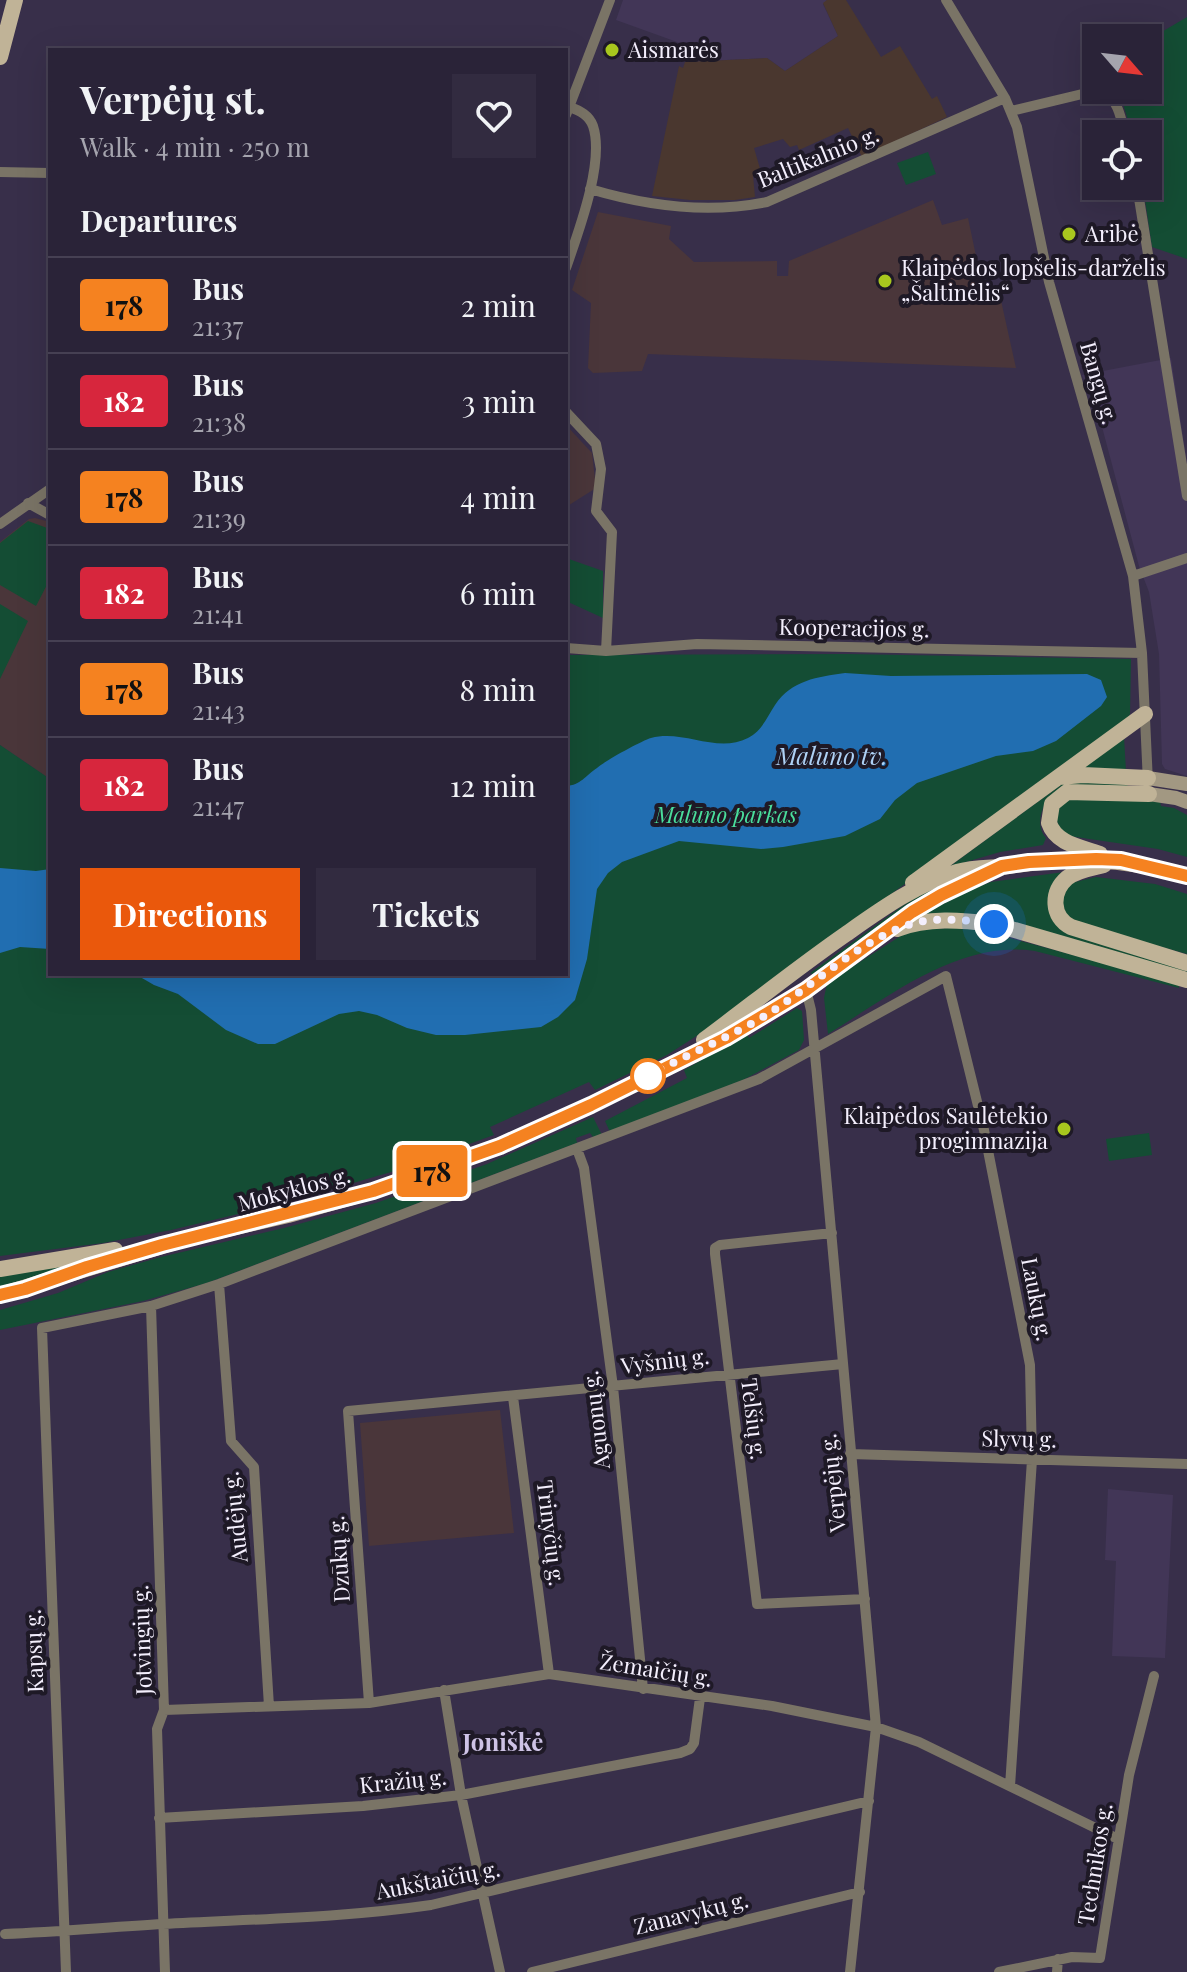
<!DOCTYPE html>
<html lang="en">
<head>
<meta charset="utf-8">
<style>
	:root { --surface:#2a2338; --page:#322b40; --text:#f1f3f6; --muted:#a5a4ae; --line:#464053; --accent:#ea580c }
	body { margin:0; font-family:"Playfair Display",serif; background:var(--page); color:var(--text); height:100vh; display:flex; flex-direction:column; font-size:30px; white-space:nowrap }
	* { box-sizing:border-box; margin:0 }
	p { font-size:26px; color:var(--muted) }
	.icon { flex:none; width:44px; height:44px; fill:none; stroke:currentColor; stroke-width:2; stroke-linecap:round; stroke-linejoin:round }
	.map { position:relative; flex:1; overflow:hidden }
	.panel { position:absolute; left:48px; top:48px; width:520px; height:928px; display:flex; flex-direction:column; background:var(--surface); border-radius:0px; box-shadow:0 8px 32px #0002,0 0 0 2px var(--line) }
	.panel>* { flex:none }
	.badge { padding:0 16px; border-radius:6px; font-size:28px; line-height:52px }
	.needle { width:52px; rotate:118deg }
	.tools { position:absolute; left:1082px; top:24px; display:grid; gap:16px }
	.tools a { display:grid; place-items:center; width:80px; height:80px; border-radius:0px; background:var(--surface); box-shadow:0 8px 32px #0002,0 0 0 2px var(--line); font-size:40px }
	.you { position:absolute; width:40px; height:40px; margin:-20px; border:6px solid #fff; border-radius:50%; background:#1a73e8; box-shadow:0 0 0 12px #1a73e833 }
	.map>.badge { position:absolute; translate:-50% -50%; box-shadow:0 0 0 4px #fff }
	h2 { padding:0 32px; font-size:30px; line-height:72px }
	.round { display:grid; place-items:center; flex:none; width:84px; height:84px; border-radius:0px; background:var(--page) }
	.head { display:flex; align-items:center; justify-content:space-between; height:136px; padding:0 32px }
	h1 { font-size:38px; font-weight:700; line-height:60px }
	.button { display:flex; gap:16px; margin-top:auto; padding:16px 32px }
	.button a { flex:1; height:92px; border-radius:0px; background:var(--accent); color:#fff; font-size:32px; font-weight:700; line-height:92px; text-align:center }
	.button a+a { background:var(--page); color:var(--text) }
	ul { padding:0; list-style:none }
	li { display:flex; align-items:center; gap:24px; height:96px; padding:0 32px; border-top:2px solid var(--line) }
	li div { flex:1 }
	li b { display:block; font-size:30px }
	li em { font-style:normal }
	li .badge { min-width:88px; font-weight:700; text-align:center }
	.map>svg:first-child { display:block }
	.built { fill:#423657 }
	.education { fill:#4a363a }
	.medical { fill:#4a372f }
	.green { fill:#144d34 }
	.water { fill:#216eb1 }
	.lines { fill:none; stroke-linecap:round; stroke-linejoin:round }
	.street { stroke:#7a7466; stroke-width:10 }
	.secondary { stroke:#a29882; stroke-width:14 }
	.primary { stroke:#c0b397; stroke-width:16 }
	.line-casing { stroke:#fff; stroke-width:18 }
	.line { stroke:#f58220; stroke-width:12 }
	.walk { stroke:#f4effd; stroke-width:8; stroke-dasharray:0 14.4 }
	.poi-dot { fill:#a8c71e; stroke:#1e1926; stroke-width:3 }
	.stop-dot { fill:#fff; stroke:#f58220; stroke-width:4 }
	.labels { text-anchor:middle; stroke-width:8; stroke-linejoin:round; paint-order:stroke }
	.poi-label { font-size:22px; fill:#f4effd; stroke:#1e1926; text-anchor:start }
	.street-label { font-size:22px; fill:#f4effd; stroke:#1e1926 }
	.park-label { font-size:22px; font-style:italic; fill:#4ade9c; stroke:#1e1926 }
	.water-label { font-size:24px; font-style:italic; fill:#aed1f5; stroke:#1e1926 }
	.neighbourhood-label { font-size:24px; font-weight:bold; fill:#cec3e5; stroke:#1e1926 }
</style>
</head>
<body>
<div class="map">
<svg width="1187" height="1972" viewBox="0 0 1187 1972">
	<rect width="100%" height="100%" fill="#382f4a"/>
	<path class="built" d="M623,0H827L823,4L838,36L785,71L767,58L685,62L691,47L616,20Z
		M1171,358L1187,464V776L1165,769L1162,764L1159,654L1149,592L1139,566L1097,408L1082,375Z
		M1108,1489L1173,1495L1165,1658L1112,1656L1116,1561L1105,1560Z"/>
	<path class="education" d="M933,200L942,225L968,218L983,289L998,287L1016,368L648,354L642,371L593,373L588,368L591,303L572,290L598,212L671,226L669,239L694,262L777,261V276H788L789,261Z
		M566,425L592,453L596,488L566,507Z
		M29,519L35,518L50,522V779L0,745V542Z
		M500,1410L514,1533L369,1546L360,1423Z"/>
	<path class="medical" d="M827,0H846L881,57L900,46L932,99L937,96L947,117L862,157L848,128L799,150L797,145L790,147L783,139L754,148L761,172L753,175L755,197L735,200H690L652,196L679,66L683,68L685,62L767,58L785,71L838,36L823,3Z"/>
	<path class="green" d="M1187,17V259L1152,247L1143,186H1148V134H1132L1119,90H1148V40Z
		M928,152L936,174L906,185L897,163Z
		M28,521L50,529V579L36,606L0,585V543Z
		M566,558L603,571V618L566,601Z
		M0,604L28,621L0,679Z
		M847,654L1131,659L1130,714L1126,721L712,1026L667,1055L595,1090L589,1082L490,1127L494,1135L391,1172L288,1202L171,1230L103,1243L0,1256V745L50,779V974H566V655Z
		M1124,737L1126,771L1086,770L1085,766Z
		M1070,782L1128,784L1127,788L1077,786L1044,806C1039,816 1038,829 1046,838L1043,845L1000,852L949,867L1062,784Z
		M1065,798L1160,801L1161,806L1174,808L1187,815V857L1158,849L1069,836L1061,832L1054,813Z
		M1064,872L1052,914L1187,968V972L924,915V910L960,893L991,882Z
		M1096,877L1155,884L1187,894V954L1074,923L1064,915L1062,894L1071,883Z
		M951,883L922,896L815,975L810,973L901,907L931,888Z
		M968,927L1178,983L1179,988L1035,951C959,940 890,996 828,1034L824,998L827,983L910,930Z
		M797,1008L802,1011L804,1040L799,1050L743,1080L610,1132L605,1121L687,1078L684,1070L747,1034L749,1038Z
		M593,1117L602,1135L593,1137L590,1133L576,1138L577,1143L207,1283L143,1301L0,1330V1310L58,1293L108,1272L161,1257L284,1228L376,1203L487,1164Z
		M1149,1133L1152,1155L1109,1161L1106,1139Z
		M77,1263L78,1266L0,1287V1276Z"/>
	<path class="water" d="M845,673L891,676L1087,674L1101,680L1107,697L1101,706L1056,741L1033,751L996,756L917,783L895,800L880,819L845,836L783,847L761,849L679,841L622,862L608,873L597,889L587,959L575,1000L558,1017L541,1027L465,1035H436L407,1028L377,1015L359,1011L339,1014L275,1044H258L226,1030L178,994L154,985L135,974H566V786C581,785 585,776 597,768C605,761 641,741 651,738C683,729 717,754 748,738C762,731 767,717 775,705C792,680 817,677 845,673Z
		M0,868L36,871L50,869V949L20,947L0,953Z"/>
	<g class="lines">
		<path class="street" d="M946,0L1005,98L1017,127L1049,282L1133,576L1142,653L1148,783
			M1104,90C1118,101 1121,118 1125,134
			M1011,111L1099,90
			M566,115L610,0
			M0,172L50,173
			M1137,186L1187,496
			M590,189C647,206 708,214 767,202L1005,98
			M566,268C578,233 605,162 593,126C589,115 580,111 570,107
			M566,412L596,444L601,469L596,511L612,532L606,651
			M28,503L50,515
			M0,524L50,489
			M1133,576L1187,558
			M566,648L606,651L697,644L1142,653
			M806,990L811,1010L876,1727L850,1972
			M577,1149L584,1168L587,1191L613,1387L643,1689
			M832,1233L720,1245L715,1248V1254L757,1604L865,1599
			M219,1284L231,1441L254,1467L269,1706
			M151,1306L164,1710L157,1729L165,1972
			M513,1397L549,1674
			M850,1454L1187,1464
			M444,1690L461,1795L500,1972
			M369,1703L348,1411L843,1364
			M164,1710L369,1703L549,1674L772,1706L876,1727L919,1742L1118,1839
			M159,1818L363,1806L461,1795L680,1753L690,1749L694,1743L700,1698
			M5,1934C58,1932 110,1927 163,1924C253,1919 342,1918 431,1905L869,1801
			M66,1972L42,1328L151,1306L219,1284L759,1079L946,976L984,1130L1030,1365L1032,1460L1010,1786
			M532,1972L860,1892
			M999,1972L1072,1957L1100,1958L1129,1775L1154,1676
			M1057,1972L1058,1959"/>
		<path class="secondary" d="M1148,778L1187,784
			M1149,794L1176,798L1187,802"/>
		<path class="primary" d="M0,57L15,0
			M1059,777L1083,775L1148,778
			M1100,854C1081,847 1056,844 1049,823L1052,804L1067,792L1149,794
			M1104,865C1092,868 1077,870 1067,878C1051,892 1051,917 1071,927L1187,963
			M913,883L1145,714
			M897,929C928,917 961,920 994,924L1187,980
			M704,1040C751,1005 797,968 846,934C880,910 916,884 957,872C971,868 986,868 1000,867C1070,857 1118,856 1187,876
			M0,1269L115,1250
			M0,1295L188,1238L288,1215L373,1191L500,1146L591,1105L726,1038L806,990L912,912L941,895L1002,866"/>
	</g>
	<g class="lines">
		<defs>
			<path id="line" d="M0,1295L25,1289L87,1267L162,1245L373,1191L500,1146L591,1105L726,1038L806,990L912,912L941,895L1002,866L1029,862L1096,859L1121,860L1187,876"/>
		</defs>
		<use href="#line" class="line-casing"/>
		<use href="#line" class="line"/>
		<path class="walk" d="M648,1076C686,1055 730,1037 768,1014C812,986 860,941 908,925C935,916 967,920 994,924"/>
	</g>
	<g class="poi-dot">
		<circle cx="612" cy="50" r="8"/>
		<circle cx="1069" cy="234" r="8"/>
		<circle cx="885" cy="281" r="8"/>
		<circle cx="1064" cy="1129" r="8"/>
	</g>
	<circle class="stop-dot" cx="648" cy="1076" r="16"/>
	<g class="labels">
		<g class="poi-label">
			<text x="628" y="58">Aismarės</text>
			<text x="1085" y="242">Aribė</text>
			<text x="901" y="276">Klaipėdos lopšelis-darželis<tspan x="901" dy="25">„Šaltinėlis“</tspan></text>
			<text x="1048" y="1124" text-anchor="end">Klaipėdos Saulėtekio<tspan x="1048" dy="25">progimnazija</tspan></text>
		</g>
		<g class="street-label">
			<text transform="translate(818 157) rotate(-22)" y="8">Baltikalnio g.</text>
			<text transform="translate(1099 383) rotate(74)" y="8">Bangų g.</text>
			<text transform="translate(854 628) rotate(1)" y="8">Kooperacijos g.</text>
			<text transform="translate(294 1189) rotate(-15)" y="8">Mokyklos g.</text>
			<text transform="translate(1037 1299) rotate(79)" y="8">Laukų g.</text>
			<text transform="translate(665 1361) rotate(-7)" y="8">Vyšnių g.</text>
			<text transform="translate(754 1419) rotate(83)" y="8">Telšių g.</text>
			<text transform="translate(596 1420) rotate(-97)" y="8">Aguonų g.</text>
			<text transform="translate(1019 1439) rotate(1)" y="8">Slyvų g.</text>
			<text transform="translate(833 1483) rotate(-96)" y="8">Verpėjų g.</text>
			<text transform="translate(235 1517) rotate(-96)" y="8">Audėjų g.</text>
			<text transform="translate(551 1533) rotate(83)" y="8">Trinyčių g.</text>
			<text transform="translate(339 1559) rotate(-94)" y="8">Dzūkų g.</text>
			<text transform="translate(142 1640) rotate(-92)" y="8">Jotvingių g.</text>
			<text transform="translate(34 1651) rotate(-92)" y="8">Kapsų g.</text>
			<text transform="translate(656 1670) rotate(9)" y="8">Žemaičių g.</text>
			<text transform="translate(403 1781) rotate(-6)" y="8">Kražių g.</text>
			<text transform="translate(1095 1864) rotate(-81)" y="8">Technikos g.</text>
			<text transform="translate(438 1880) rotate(-11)" y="8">Aukštaičių g.</text>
			<text transform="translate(691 1913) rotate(-14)" y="8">Zanavykų g.</text>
		</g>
		<g class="park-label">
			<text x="726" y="823">Malūno parkas</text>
		</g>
		<g class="water-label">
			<text x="832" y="765">Malūno tv.</text>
		</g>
		<g class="neighbourhood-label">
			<text x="503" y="1751">Joniškė</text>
		</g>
	</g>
</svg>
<div class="tools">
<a><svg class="needle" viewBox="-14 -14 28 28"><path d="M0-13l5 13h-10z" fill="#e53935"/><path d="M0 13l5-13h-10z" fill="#a5a4ae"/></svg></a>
<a><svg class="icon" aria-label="locate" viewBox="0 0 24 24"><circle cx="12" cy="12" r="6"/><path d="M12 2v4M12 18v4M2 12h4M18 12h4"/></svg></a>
</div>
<div class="you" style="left:994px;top:924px"></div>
<b class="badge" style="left:432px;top:1171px;background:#f58220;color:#111">178</b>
<section class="panel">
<div class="head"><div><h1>Verpėjų st.</h1><p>Walk · 4 min · 250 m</p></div><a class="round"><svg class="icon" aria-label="heart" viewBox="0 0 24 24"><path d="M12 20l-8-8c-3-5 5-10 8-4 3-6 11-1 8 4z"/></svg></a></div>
<h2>Departures</h2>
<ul>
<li><span class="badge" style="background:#f58220;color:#111">178</span><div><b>Bus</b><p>21:37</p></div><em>2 min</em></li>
<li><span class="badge" style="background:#d7263d;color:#fff">182</span><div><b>Bus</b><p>21:38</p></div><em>3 min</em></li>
<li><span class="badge" style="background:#f58220;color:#111">178</span><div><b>Bus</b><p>21:39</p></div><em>4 min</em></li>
<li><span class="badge" style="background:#d7263d;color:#fff">182</span><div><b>Bus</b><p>21:41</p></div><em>6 min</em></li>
<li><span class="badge" style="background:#f58220;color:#111">178</span><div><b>Bus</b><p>21:43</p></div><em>8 min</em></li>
<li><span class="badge" style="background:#d7263d;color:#fff">182</span><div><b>Bus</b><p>21:47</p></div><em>12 min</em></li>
</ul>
<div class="button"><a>Directions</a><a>Tickets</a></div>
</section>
</div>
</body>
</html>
